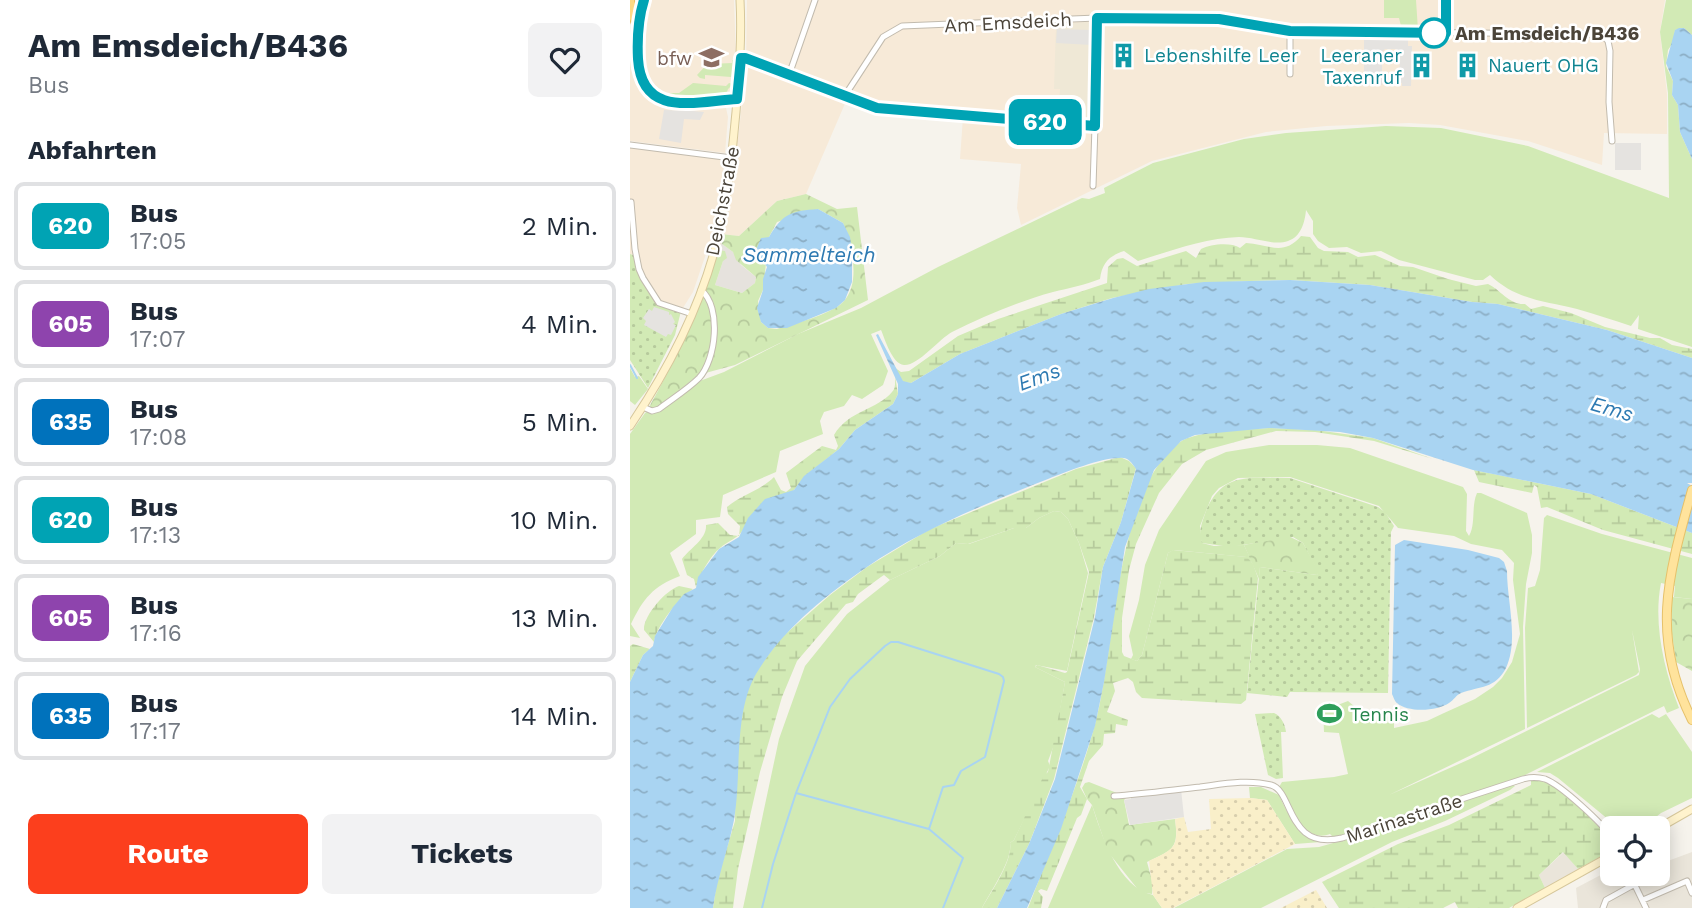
<!DOCTYPE html>
<html lang="de">
<head>
<meta charset="utf-8">
<style>
	:root { --surface:#fff; --page:#f2f2f3; --text:#1f2937; --muted:#747a83; --line:#e0e1e3; --accent:#fc3f1d }
	body { margin:0; font-family:"Work Sans",sans-serif; background:var(--page); color:var(--text); height:100vh; display:flex; flex-direction:column; font-size:26px; white-space:nowrap }
	* { box-sizing:border-box; margin:0 }
	p { font-size:23px; color:var(--muted) }
	.icon { flex:none; width:38px; height:38px; fill:none; stroke:currentColor; stroke-width:2; stroke-linecap:round; stroke-linejoin:round }
	.map { position:relative; flex:1; overflow:hidden }
	.drawer { display:flex; flex-direction:column; background:var(--surface); width:630px }
	.drawer>* { flex:none }
	.badge { padding:0 14px; border-radius:10px; font-size:24px; line-height:46px }
	.buttons { position:absolute; left:970px; top:816px; display:grid; gap:14px }
	.buttons a { display:grid; place-items:center; width:70px; height:70px; border-radius:10px; background:var(--surface); box-shadow:0 4px 18px #0003; font-size:35px }
	.map>.badge { position:absolute; translate:-50% -50%; box-shadow:0 0 0 4px #fff }
	h2 { padding:0 28px; font-size:26px; line-height:63px }
	.round { display:grid; place-items:center; flex:none; width:74px; height:74px; border-radius:10px; background:var(--page) }
	.head { display:flex; align-items:center; justify-content:space-between; height:119px; padding:0 28px }
	h1 { font-size:33px; font-weight:700; line-height:52px }
	.button { display:flex; gap:14px; margin-top:auto; padding:14px 28px }
	.button a { flex:1; height:80px; border-radius:10px; background:var(--accent); color:#fff; font-size:28px; font-weight:700; line-height:80px; text-align:center }
	.button a+a { background:var(--page); color:var(--text) }
	ul { padding:0; list-style:none }
	li { display:flex; align-items:center; gap:21px; height:88px; margin:0 14px 10px; padding:0 14px; border:4px solid var(--line); border-radius:10px }
	li div { flex:1 }
	li b { display:block; font-size:26px }
	li em { font-style:normal }
	li .badge { min-width:77px; font-weight:700; text-align:center }
	main { display:flex; flex:1; min-height:0 }
	.map>svg:first-child { display:block }
	.residential { fill:#eae5da }
	.commercial { fill:#f7ead8 }
	.industrial { fill:#e6e2dd }
	.education { fill:#efe8d6 }
	.grass { fill:#d2eab5 }
	.forest { fill:url(#forest-crowns); fill-rule:evenodd }
	.wetland { fill:url(#wetland-marsh) }
	.sand { fill:url(#sand-dots) }
	.park { fill:url(#park-dots) }
	.parking { fill:#e5e3e0 }
	.water { fill:url(#water-ripples) }
	.lines { fill:none; stroke-linecap:round; stroke-linejoin:round }
	.stream { stroke:#a9d4f2; stroke-width:2 }
	.minor-casing { stroke:#c2bbae; stroke-width:7 }
	.secondary-casing { stroke:#d6c79b; stroke-width:9 }
	.primary-casing { stroke:#e6c16a; stroke-width:10 }
	.trunk-casing { stroke:#e0a43c; stroke-width:10 }
	.minor { stroke:#fff; stroke-width:5 }
	.secondary { stroke:#fff3cd; stroke-width:7 }
	.primary { stroke:#ffe39c; stroke-width:8 }
	.trunk { stroke:#ffd985; stroke-width:9 }
	.line-casing { stroke:#fff; stroke-width:16 }
	.line { stroke:#00a3b4; stroke-width:10 }
	.stop-dot { fill:#fff; stroke:#00a3b4; stroke-width:3.5 }
	.labels { text-anchor:middle; stroke-width:5; stroke-linejoin:round; paint-order:stroke }
	.street-label { font-size:19px; fill:#4b4439; stroke:#fff }
	.stop-label { font-size:19px; font-weight:bold; fill:#4b4439; stroke:#fff; text-anchor:start }
	.culture-label { font-size:19px; fill:#0d838f; stroke:#fff; text-anchor:start }
	.education-label { font-size:19px; fill:#785e54; stroke:#fff; text-anchor:end }
	.leisure-label { font-size:19px; fill:#27864d; stroke:#fff; text-anchor:start }
	.water-label { font-size:21px; font-style:italic; fill:#2e7ab2; stroke:#fff }
</style>
</head>
<body>
<main>
<section class="drawer">
<div class="head"><div><h1>Am Emsdeich/B436</h1><p>Bus</p></div><a class="round"><svg class="icon" aria-label="heart" viewBox="0 0 24 24"><path d="M12 20l-8-8c-3-5 5-10 8-4 3-6 11-1 8 4z"/></svg></a></div>
<h2>Abfahrten</h2>
<ul>
<li><span class="badge" style="background:#00a3b4;color:#fff">620</span><div><b>Bus</b><p>17:05</p></div><em>2 Min.</em></li>
<li><span class="badge" style="background:#8e44ad;color:#fff">605</span><div><b>Bus</b><p>17:07</p></div><em>4 Min.</em></li>
<li><span class="badge" style="background:#0072bc;color:#fff">635</span><div><b>Bus</b><p>17:08</p></div><em>5 Min.</em></li>
<li><span class="badge" style="background:#00a3b4;color:#fff">620</span><div><b>Bus</b><p>17:13</p></div><em>10 Min.</em></li>
<li><span class="badge" style="background:#8e44ad;color:#fff">605</span><div><b>Bus</b><p>17:16</p></div><em>13 Min.</em></li>
<li><span class="badge" style="background:#0072bc;color:#fff">635</span><div><b>Bus</b><p>17:17</p></div><em>14 Min.</em></li>
</ul>
<div class="button"><a>Route</a><a>Tickets</a></div>
</section>
<div class="map">
<svg width="1062" height="908" viewBox="0 0 1062 908">
	<defs>
		<pattern id="forest-crowns" width="20" height="18" patternUnits="userSpaceOnUse" patternTransform="scale(1.75)"><rect width="20" height="18" fill="#d2eab5"/><path d="M2 6a3 3 0 1 1 6 0M12 15a3 3 0 1 1 6 0" fill="none" stroke="#b6ca9c"/></pattern>
		<pattern id="wetland-marsh" width="20" height="14" patternUnits="userSpaceOnUse" patternTransform="scale(1.75)"><rect width="20" height="14" fill="#d2eab5"/><path d="M1 5h8M5 5V1M11 12h8M15 12V8" fill="none" stroke="#b6ca9c"/></pattern>
		<pattern id="sand-dots" width="8" height="8" patternUnits="userSpaceOnUse" patternTransform="scale(1.75)"><rect width="8" height="8" fill="#f9efc9"/><path d="M2 2h.1M6 6h.1" fill="none" stroke="#d7cead" stroke-width="1.8" stroke-linecap="round"/></pattern>
		<pattern id="park-dots" width="8" height="8" patternUnits="userSpaceOnUse" patternTransform="scale(1.75)"><rect width="8" height="8" fill="#d2eab5"/><path d="M2 2h.1M6 6h.1" fill="none" stroke="#b6ca9c" stroke-width="1.8" stroke-linecap="round"/></pattern>
		<pattern id="water-ripples" width="26" height="14" patternUnits="userSpaceOnUse" patternTransform="scale(1.75)"><rect width="26" height="14" fill="#a9d4f2"/><path d="M2 4q2-2 4 0t4 0M15 11q2-2 4 0t4 0" fill="none" stroke="#8caec5"/></pattern>
	</defs>
	<rect width="100%" height="100%" fill="#f6f3ec"/>
	<path class="residential" d="M934,852L948,869L915,888L909,875Z
		M1062,852V908H948L946,888L982,869V873H995L997,877L1008,873H1027V865Z"/>
	<path class="commercial" d="M19,0H104L106,58L104,90L96,108L98,117L95,153L0,141V46L14,45Z
		M117,0H1035L1030,32L1037,94V134L974,133L972,165L898,141L810,125L779,123L696,126L636,132L522,161L391,225L387,208L391,164L330,159L333,117L247,110L217,99L176,194L147,201L109,236L91,234L109,131L116,64Z
		M0,148L95,159L83,233L63,292L51,311L28,303L11,275L3,255L0,254Z"/>
	<path class="industrial" d="M90,238L92,244L103,252L111,265L126,277L125,283L112,293L85,285L93,261L88,250Z"/>
	<path class="education" d="M458,22L463,29L461,116L456,121L428,118L430,89H424L426,24Z"/>
	<path class="grass" d="M754,0H786L788,30H772L769,18H754Z
		M1036,0H1062V35L1054,28L1045,30L1044,41L1038,50L1036,66L1043,81L1042,95L1048,105L1050,132L1062,159V347L1008,329L1009,315L1001,326C983,320 965,314 947,309C914,301 886,300 860,275L853,280H845L769,260L751,251L731,253L717,247L699,248L688,241L683,234V221L676,210C675,222 671,237 658,241C643,246 625,237 609,237C575,238 540,251 508,261L494,251C479,256 472,263 470,279C455,285 439,288 423,292C390,301 354,316 322,332C309,339 288,366 274,365C262,364 255,339 251,330L241,334L258,371L253,385L232,399L222,395L214,406L194,412L190,421L193,434L150,451L146,472L93,495L90,517L66,520V534L40,553L50,576C23,586 13,599 1,624L10,638L0,636V434L15,413L67,382L94,372L168,334L231,308L308,267L452,198L459,199L475,193L474,188L523,163L614,139L656,133L756,126L811,128L898,146L1039,198L1038,93L1030,32Z
		M102,60H105L104,79H101V77L75,75V79L70,78L67,75L80,61V64L102,63Z
		M63,83L96,86L99,83L103,84L98,89L96,95C74,101 55,100 33,98V93H49Z
		M0,368L5,377L9,376L18,389L5,405L0,401Z
		M639,445H687L720,448L833,487L837,494L836,531L839,536C846,524 841,506 847,493H851L897,513L902,535V553L896,584L893,627L895,729L759,795L840,759L1009,675L1010,669L1002,630L1009,672L1006,675L897,728L895,628L898,588L905,586L910,570L914,518L917,515L972,534L1062,558V599L1044,597L1045,586L1031,583C1023,623 1034,670 1049,708L1037,713L1034,706L893,776L708,837H703L700,834C674,844 659,807 649,787L652,782L704,777L718,774L709,733L694,732L693,707L705,706L718,701L742,721L764,715V728L797,721L814,713L845,699L863,687L872,678L882,662L890,634L883,580L884,563L872,550L841,544L824,536L768,528L749,506L660,477L608,478L589,488L582,496L570,526L572,543L584,546L614,545L623,564L616,557L544,550L538,553L512,655L507,661L501,659L503,655L499,636L509,600L515,565L529,530L576,461L596,452Z
		M424,511L431,512L438,519L449,543L458,573L437,671L406,665L405,667L435,682L424,745L418,761L420,766L384,840L380,843C383,860 360,892 352,908H113L149,739L175,666L217,614L260,580L310,556L326,543L339,544L384,528H396L409,518Z
		M1022,714L1029,718L1036,714L1062,752V798L1031,813L1012,828H985L979,820L928,778L920,773L907,772Z
		M883,785L885,786L880,790L815,821L762,842L631,908H544L657,849L689,847L714,840Z
		M619,787H631L649,795C660,819 666,831 691,842L665,844L637,800L620,798Z
		M462,805C472,836 488,887 523,895L532,908H418Z"/>
	<path class="forest" d="M176,194L207,209L227,207L238,300L105,365L68,375L27,410L18,409C47,358 70,306 88,250L95,251L97,258L93,261L85,285L112,293L125,283L126,277L106,260L103,252L92,244L91,234L109,236L147,201ZM188,209L213,223C221,245 232,282 213,302C200,315 165,323 147,329L138,328L131,322L128,301L133,290L139,237L147,222Z
		M658,536L673,543L689,572L687,575L630,567L629,579L614,545Z
		M1042,597L1062,599V671L1046,662L1042,634Z
		M459,782L497,797L494,800L499,825L545,819C549,849 543,850 517,862L523,884L522,894L510,892L478,852L462,805L457,799L452,788L455,783Z"/>
	<path class="wetland" d="M671,236L680,237L688,248L694,251L718,252L728,257L745,255L770,266L783,267L818,279L846,286L858,284C871,290 879,305 895,304L901,309L913,306L941,313L975,327L1020,338H1030L1042,345L1062,349V358L977,330L868,304L842,302L740,285L660,280L620,281L557,284L482,298L431,314L330,354L281,383L273,382L264,367L271,372L279,371L328,336L368,319L477,283L478,267L487,259L493,258L507,266L556,251L566,258L571,249C581,244 601,242 610,248L616,243C639,244 653,257 671,236Z
		M265,376L268,394L263,404L225,430L209,449L175,476L164,490L113,530C107,539 98,541 90,548C80,556 70,574 66,587L64,579L57,575L52,559C60,548 77,539 76,525L88,523L100,535L109,536L110,526L98,514L97,507C111,495 130,491 144,477L151,490L156,492L161,488L156,473L192,446L206,450L208,446L204,435C219,410 247,410 262,392C266,388 265,382 265,376Z
		M639,428L686,430L743,438L803,459L744,441L685,432L646,431L576,450L552,464L529,493L506,544L499,570L492,618V652L494,656L507,661L512,655L538,553L543,550L617,557L623,564L628,578L616,700L611,704L512,698L506,692L503,682L498,678L483,683L485,691L477,712L498,720L497,726L486,724L485,733L474,734L473,745L459,761L450,787L457,799L451,815L447,818L417,891L411,889L408,891L413,897L411,908H398C421,848 447,790 464,728C486,652 484,490 550,442C565,431 619,429 639,428Z
		M490,457L499,461L506,468L491,522L473,567L464,617L424,779L399,844L367,908H352C361,892 383,861 380,843L384,840L414,775L418,772L435,682L405,667L407,665L435,673L437,672L459,572L449,543L438,519L431,512L424,511L409,518L396,528H384L338,544L326,543L310,556L260,580L254,575L251,577L228,594L223,602L216,604L167,661L152,697L130,772L108,869L103,908H83L87,881L105,821L106,697L152,637L200,595L237,567L300,529L446,469Z
		M844,470L961,494L1062,533V554L973,530L917,507L911,508L907,487L904,485L902,493L849,482Z
		M49,586L63,589C49,598 27,625 24,642L14,630C13,616 36,590 49,586Z
		M3,644L20,649L13,655L0,682V646Z
		M901,780C907,780 912,781 918,783C932,791 973,828 981,842L979,852L948,869L933,852L909,875L915,888L879,908H828L825,902L813,908H709L692,882L768,844L819,825L901,785Z"/>
	<path class="sand" d="M620,798L637,800L665,844L543,908H532L523,895L519,861C544,849 549,848 545,819L554,817L558,832L581,829L579,799Z
		M686,890L697,908H651Z"/>
	<path class="park" d="M0,254L3,255L11,275L28,303L51,311L45,335L18,388L0,360Z
		M660,478L748,507L755,512L764,526L761,532L758,693L660,692L657,697L617,693L630,567L687,575L688,572L673,543L663,537L600,547L572,543C568,531 572,523 576,511C593,470 622,479 660,478Z
		M644,713C651,716 655,724 656,732H651L653,778L646,779L638,775L625,714Z"/>
	<path class="parking" d="M427,29L462,30V45L426,43Z
		M734,39L778,40V46H782L781,86H772V83L766,82V71H769L770,64L769,52L766,49H755L752,52V85H734Z
		M34,110L63,111L74,112L70,120L54,119L51,143L29,139Z
		M985,143H1011V170H985Z
		M24,307L39,312V315L41,314L45,322L43,324L46,325L41,335L38,334L36,337L14,325L16,321L13,318L19,309L22,311Z
		M551,789L554,817L500,825L494,800L501,799V796Z"/>
	<path class="water" d="M1049,28H1054L1062,35V159L1050,132L1048,105L1042,95L1043,81L1036,63L1045,30Z
		M188,209L213,223L220,237L222,250V282L215,300L206,308L157,328H138L131,322L127,308L133,290V279L137,267L126,250L131,238L139,237C153,213 162,211 188,209Z
		M660,280L740,285L842,302L868,304L977,330L1062,358V483H1057L1062,486V533L961,494L843,470L743,438L710,432L639,428L565,435L551,441L524,470L495,547L474,682L465,726L431,829L397,908H367L399,844L425,779L465,617L473,567L491,522L506,469C501,462 498,457 489,458C470,458 436,472 418,479C355,504 292,529 237,567C195,596 152,630 126,674C103,714 112,775 104,820C98,850 87,878 83,908H0V682L13,655L23,646L25,636L43,607L54,594L66,588L68,577L89,549L109,537L118,518L135,499L164,490L174,476L209,449L225,430L263,404L268,394V384L246,335L248,334L273,381L281,383L330,354L431,314L483,298L519,289L574,282Z
		M774,540L838,550L869,558L874,562L877,571C877,601 889,640 876,668C865,689 850,686 831,693C826,695 824,700 819,703C808,711 778,713 767,703C765,702 763,696 762,694L765,545Z"/>
	<g class="lines">
		<path class="stream" d="M0,365L7,378
			M166,793L200,707L220,679L255,646L261,642H268L369,674L373,677L374,681L355,757L331,771L324,785L313,787L299,829
			M132,908L143,864L166,793L299,829L333,858L313,908"/>
		<defs>
			<path id="minor" d="M815,33L816,0
				M112,58L120,59L247,108L465,126L467,18
				M660,74V31
				M159,75L185,0
				M214,97L253,37L272,26L467,18L589,19L660,31L958,34L973,36L978,41L980,51L979,102L982,141
				M0,145L102,158
				M463,186L465,126
				M1,202L5,249L9,269L13,278L29,303L62,314
				M13,407L22,411L29,409C42,399 58,389 69,378C86,360 92,307 71,290
				M484,796C512,794 542,790 570,787C593,784 618,779 641,785C664,791 656,851 712,838L893,779C900,777 908,777 915,779C931,785 973,824 982,838
				M999,873L1016,908
				M1013,900L1057,881L1062,893
				M973,908L976,900L1005,884"/>
			<path id="secondary" d="M0,426C40,367 73,302 89,233C99,193 102,152 106,112C109,74 112,38 110,0
				M1027,829L1062,809
				M887,908L982,855"/>
			<path id="primary" d="M1062,490C1038,576 1020,636 1062,720"/>
			<path id="trunk" d="M15,0C8,19 7,39 8,59C11,119 67,101 107,99
				M0,2L6,24"/>
		</defs>
		<use href="#minor" class="minor-casing"/>
		<use href="#secondary" class="secondary-casing"/>
		<use href="#primary" class="primary-casing"/>
		<use href="#trunk" class="trunk-casing"/>
		<use href="#minor" class="minor"/>
		<use href="#secondary" class="secondary"/>
		<use href="#primary" class="primary"/>
		<use href="#trunk" class="trunk"/>
	</g>
	<g class="lines">
		<defs>
			<path id="line" d="M14,0C8,19 7,39 8,59C12,119 66,101 107,99L111,58H115L247,108L465,126L467,18L589,19L660,31L816,33V0"/>
		</defs>
		<use href="#line" class="line-casing"/>
		<use href="#line" class="line"/>
	</g>
	<defs>
		<symbol id="building-bare" viewBox="-9 -9 18 18"><path d="M-4-6H4V6H1V3H-1V6H-4ZM-2.5-4.3h1.7v1.8h-1.7ZM.8-4.3h1.7v1.8H.8ZM-2.5-1h1.7V.8h-1.7ZM.8-1h1.7V.8H.8Z" fill="#0f9aa8" stroke="#fff" stroke-width="2.5" paint-order="stroke"/></symbol>
		<symbol id="school-bare" viewBox="-9 -9 18 18"><path d="M0-5L7-2L0 1L-7-2ZM-4 1L0 2.5L4 1V4Q0 6-4 4Z" fill="#8d6e63" stroke="#fff" stroke-width="2.5" paint-order="stroke"/></symbol>
		<symbol id="stadium-bare" viewBox="-9 -9 18 18"><path d="M0-5a6.5 5 0 1 0 0 10a6.5 5 0 1 0 0-10ZM-3.5-1.8h7v3.6h-7Z" fill="#2e9e5b" stroke="#fff" stroke-width="2.5" paint-order="stroke"/></symbol>
	</defs>
	<g fill-rule="evenodd">
		<use href="#building-bare" x="476" y="38" width="35" height="35"/>
		<use href="#school-bare" x="64" y="40" width="35" height="35"/>
		<use href="#building-bare" x="820" y="48" width="35" height="35"/>
		<use href="#building-bare" x="774" y="48" width="35" height="35"/>
		<use href="#stadium-bare" x="682" y="696" width="35" height="35"/>
	</g>
	<circle class="stop-dot" cx="804" cy="33" r="14"/>
	<g class="labels">
		<g class="street-label">
			<text transform="translate(378 22) rotate(-3)" y="7">Am Emsdeich</text>
			<text transform="translate(92 201) rotate(-79)" y="7">Deichstraße</text>
			<text transform="translate(774 818) rotate(-18)" y="7">Marinastraße</text>
		</g>
		<g class="stop-label">
			<text x="825" y="40">Am Emsdeich/B436</text>
		</g>
		<g class="culture-label">
			<text x="514" y="62">Lebenshilfe Leer</text>
			<text x="772" y="62" text-anchor="end">Leeraner<tspan x="772" dy="22">Taxenruf</tspan></text>
			<text x="858" y="72">Nauert OHG</text>
		</g>
		<g class="education-label">
			<text x="62" y="65">bfw</text>
		</g>
		<g class="leisure-label">
			<text x="720" y="721">Tennis</text>
		</g>
		<g class="water-label">
			<text x="179" y="262">Sammelteich</text>
			<text transform="translate(409 377) rotate(-20)" y="7">Ems</text>
			<text transform="translate(982 409) rotate(16)" y="7">Ems</text>
		</g>
	</g>
</svg>
<div class="buttons">
<a><svg class="icon" aria-label="locate" viewBox="0 0 24 24"><circle cx="12" cy="12" r="6"/><path d="M12 2v4M12 18v4M2 12h4M18 12h4"/></svg></a>
</div>
<b class="badge" style="left:415px;top:122px;background:#00a3b4;color:#fff">620</b>
</div>
</main>
</body>
</html>
